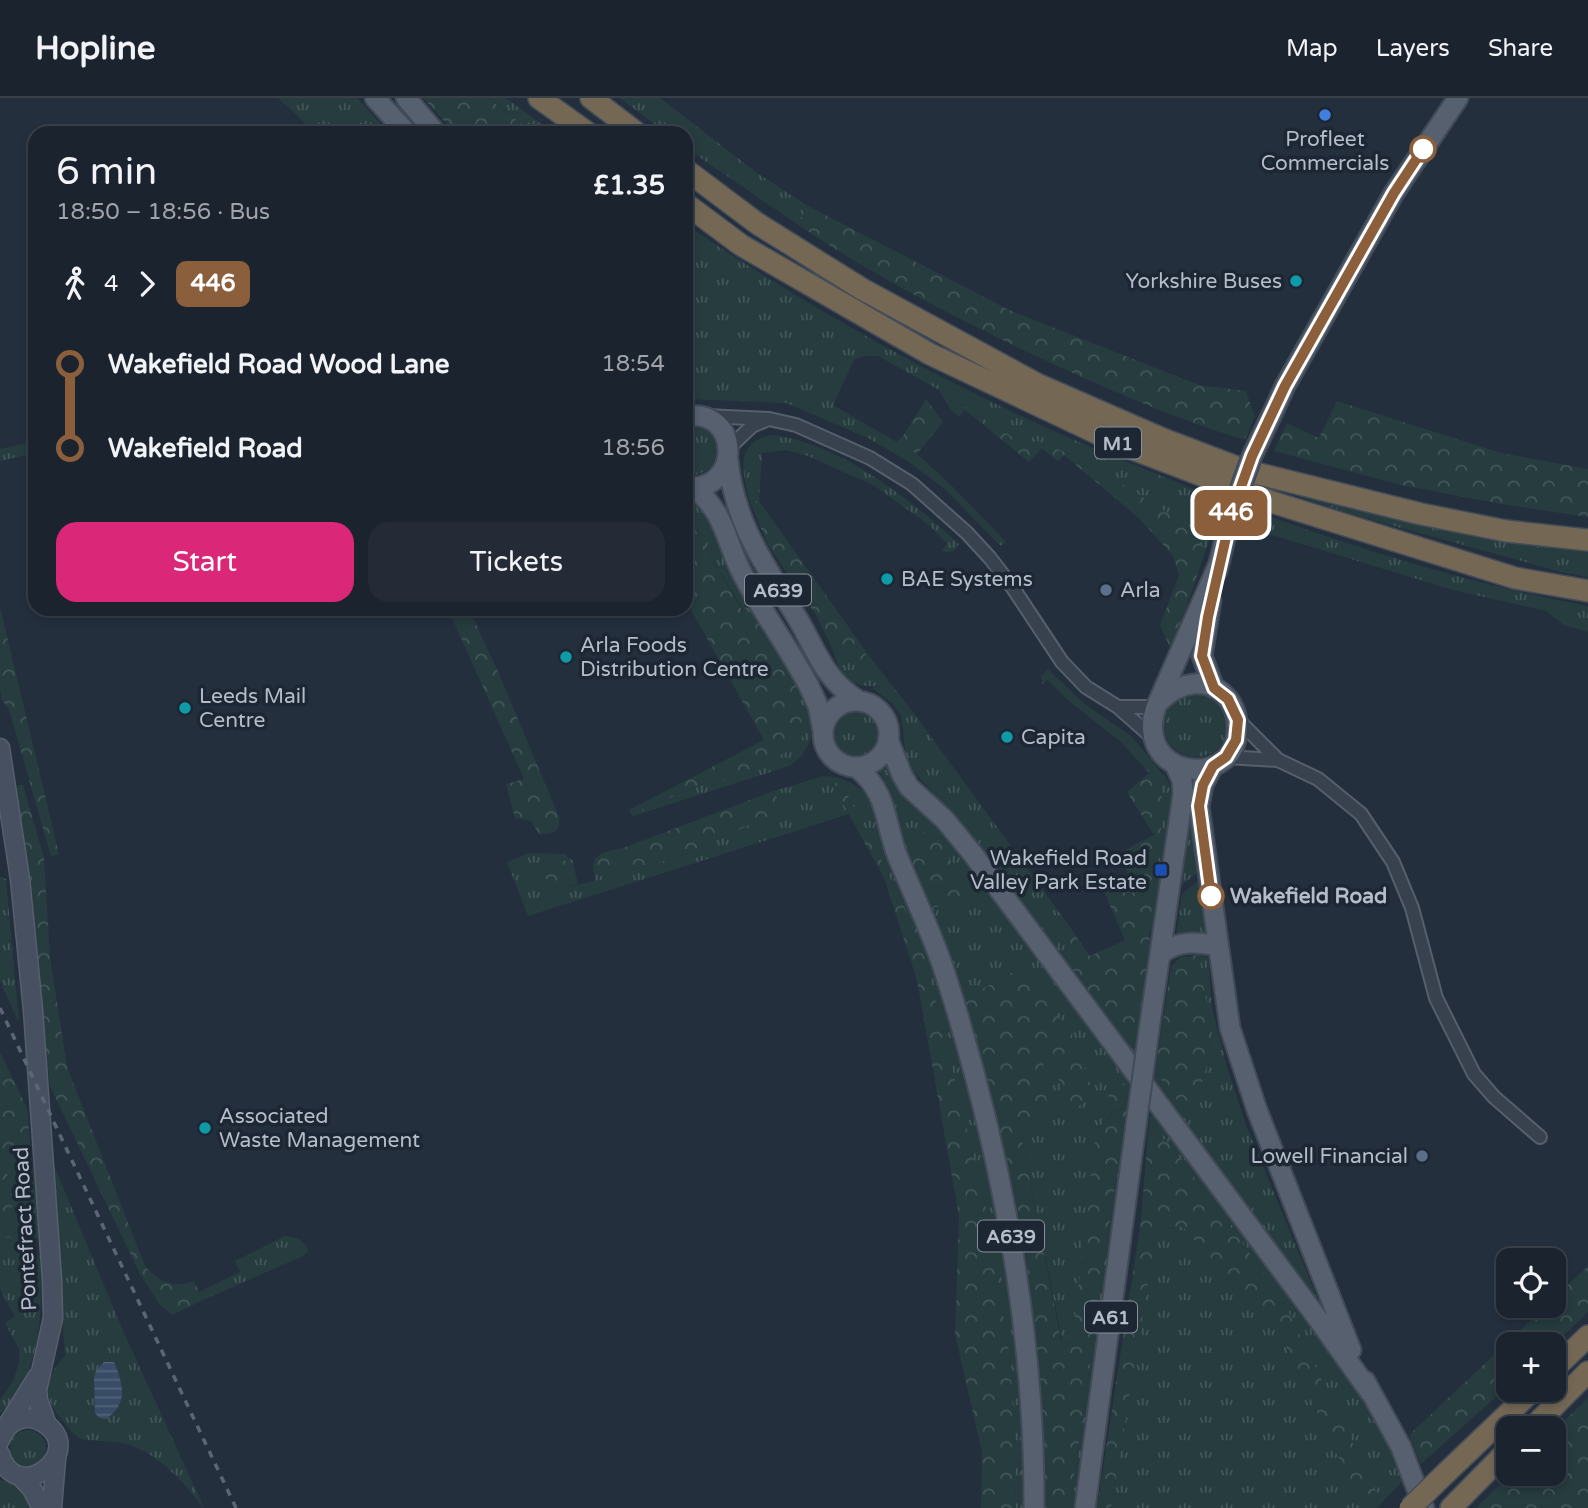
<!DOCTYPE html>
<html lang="en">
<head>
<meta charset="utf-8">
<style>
	:root { --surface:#1b232e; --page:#242b36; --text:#f1f3f6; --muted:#a0a4aa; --line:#39404a; --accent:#db2777 }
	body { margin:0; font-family:"Varela Round",sans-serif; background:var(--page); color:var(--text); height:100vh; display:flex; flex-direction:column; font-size:26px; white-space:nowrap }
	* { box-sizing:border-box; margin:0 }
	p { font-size:23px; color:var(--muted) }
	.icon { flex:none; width:38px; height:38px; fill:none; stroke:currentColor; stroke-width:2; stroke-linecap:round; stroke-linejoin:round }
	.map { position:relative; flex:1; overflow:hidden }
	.drawer { position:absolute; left:28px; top:28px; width:665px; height:490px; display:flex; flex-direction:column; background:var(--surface); border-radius:21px; box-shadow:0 4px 10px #0003,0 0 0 2px var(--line) }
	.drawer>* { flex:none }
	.badge { padding:0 14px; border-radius:10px; font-size:24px; line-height:46px }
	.controls { position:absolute; left:1496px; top:1150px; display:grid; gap:14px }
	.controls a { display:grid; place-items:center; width:70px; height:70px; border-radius:14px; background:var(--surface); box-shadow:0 4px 10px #0003,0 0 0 2px var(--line); font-size:35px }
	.map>.badge { position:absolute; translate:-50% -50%; box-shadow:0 0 0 4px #fff }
	.legs { display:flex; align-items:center; gap:10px; height:77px; padding:0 28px; font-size:23px }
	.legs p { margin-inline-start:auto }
	.head { display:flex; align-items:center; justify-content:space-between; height:119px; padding:0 28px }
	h1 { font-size:38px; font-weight:600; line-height:52px }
	.button { display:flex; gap:14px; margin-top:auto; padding:14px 28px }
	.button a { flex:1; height:80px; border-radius:21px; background:var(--accent); color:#fff; font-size:28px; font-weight:600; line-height:80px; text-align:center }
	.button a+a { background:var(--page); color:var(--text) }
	ul { padding:0 28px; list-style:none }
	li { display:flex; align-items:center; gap:24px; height:84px; font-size:26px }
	li i { display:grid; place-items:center; width:10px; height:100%; margin:0 9px; background:currentColor }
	li i::after { content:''; width:18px; height:18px; margin:-9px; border:5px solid; border-radius:50%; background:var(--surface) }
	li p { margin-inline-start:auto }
	li:first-child i { background:linear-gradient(#0000 50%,currentColor 0) }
	li:last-child i { background:linear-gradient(currentColor 50%,#0000 0) }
	header { display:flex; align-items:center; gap:42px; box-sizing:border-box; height:98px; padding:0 35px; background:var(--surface); border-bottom:2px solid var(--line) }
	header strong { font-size:33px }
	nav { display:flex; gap:38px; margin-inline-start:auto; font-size:24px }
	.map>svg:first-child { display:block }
	.grass { fill:url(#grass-tufts) }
	.forest { fill:url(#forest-crowns) }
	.water { fill:url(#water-rules) }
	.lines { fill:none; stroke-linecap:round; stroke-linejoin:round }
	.minor-casing { stroke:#565f6c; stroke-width:16 }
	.secondary-casing { stroke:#565f6c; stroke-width:21 }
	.primary-casing { stroke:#414a57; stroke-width:23 }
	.motorway-casing { stroke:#434c59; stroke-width:24 }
	.minor { stroke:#38414e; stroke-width:12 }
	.secondary { stroke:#465061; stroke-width:18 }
	.primary { stroke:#56606e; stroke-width:19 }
	.motorway { stroke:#746855; stroke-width:21 }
	.rail { stroke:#5a6575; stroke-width:3.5; stroke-dasharray:7 7; stroke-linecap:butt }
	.primary-bridge-casing { stroke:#414a57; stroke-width:23; stroke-linecap:butt }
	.motorway-bridge-casing { stroke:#434c59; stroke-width:24; stroke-linecap:butt }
	.primary-bridge { stroke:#56606e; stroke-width:19 }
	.motorway-bridge { stroke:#746855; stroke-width:21 }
	.line-1-casing { stroke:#fff; stroke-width:16 }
	.line-1 { stroke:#8b5e3c; stroke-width:10 }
	.shop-dot { fill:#3f7fe0; stroke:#1d2633; stroke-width:2.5 }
	.stop-1-dot { fill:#fff; stroke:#8b5e3c; stroke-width:3.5 }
	.culture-dot { fill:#0f9aa8; stroke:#1d2633; stroke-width:2.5 }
	.service-dot { fill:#5c6f8a; stroke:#1d2633; stroke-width:2.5 }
	.transit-dot { fill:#1a4fb4; stroke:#1d2633; stroke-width:2.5 }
	.labels { text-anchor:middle; stroke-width:7; stroke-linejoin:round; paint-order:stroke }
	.shield { fill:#1d2633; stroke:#878f9c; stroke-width:2 }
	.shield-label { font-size:19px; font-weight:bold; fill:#b4bcc9 }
	.poi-label { font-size:21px; fill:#b4bcc9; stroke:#1d2633; text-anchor:start }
	.stop-label { font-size:21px; font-weight:bold; fill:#b4bcc9; stroke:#1d2633; text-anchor:start }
	.street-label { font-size:21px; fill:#b4bcc9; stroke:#1d2633 }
</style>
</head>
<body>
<header>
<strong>Hopline</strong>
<nav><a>Map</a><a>Layers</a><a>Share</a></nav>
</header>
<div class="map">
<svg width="1588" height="1410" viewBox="0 0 1588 1410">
	<defs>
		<pattern id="grass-tufts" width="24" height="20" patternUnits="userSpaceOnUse" patternTransform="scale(1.75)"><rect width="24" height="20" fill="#263c3f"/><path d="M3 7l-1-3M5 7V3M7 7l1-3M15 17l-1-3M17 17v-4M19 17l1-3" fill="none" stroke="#435659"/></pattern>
		<pattern id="forest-crowns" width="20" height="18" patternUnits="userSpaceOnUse" patternTransform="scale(1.75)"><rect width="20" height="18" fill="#263c3f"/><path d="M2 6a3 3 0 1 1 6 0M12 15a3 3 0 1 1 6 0" fill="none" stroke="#435659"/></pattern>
		<pattern id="water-rules" width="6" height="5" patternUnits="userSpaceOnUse" patternTransform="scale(1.75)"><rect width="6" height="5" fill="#394c67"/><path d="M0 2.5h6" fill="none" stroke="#53647b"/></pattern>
	</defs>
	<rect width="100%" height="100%" fill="#242f3e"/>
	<path class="grass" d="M278,0H357L389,35H313L299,19Z
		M489,0H506L554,35H534Z
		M620,0H660L757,75L808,108L797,126L686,50V35H666Z
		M686,127C796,201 912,268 1032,323C1094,352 1159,376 1223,403L1205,454L1190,429L1082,361L1037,343L1025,347L939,292L878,258H864L854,262L833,307L917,356L949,385L1006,444L1001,448L945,391L909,364L868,340L786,305L686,301Z
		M686,326C691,326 698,325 703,327C733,339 721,379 686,377Z
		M773,337C841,346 910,401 959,446L954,453L945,454L942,452L947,446L930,428L875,388L808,358L785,352L762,355L759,403L750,404C742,375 734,343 773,337Z
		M35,343V355L0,363V351Z
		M1287,388L1588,449V479L1561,474L1354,417L1285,394Z
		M686,401L699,406L707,413L730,472L750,508L743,512L686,416Z
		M1252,412C1362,452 1474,487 1588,508V534L1564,527L1546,513L1453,492L1246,429Z
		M833,552L860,563L867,555L891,586C859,593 841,585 833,552Z
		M1048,571L1083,605L1131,638L1168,682L1172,696L1153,834L1149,833L1161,739L1162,689L1120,643L1070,604L1048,582L1042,586L1041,578Z
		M799,584C814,613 821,648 789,668L633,718L631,716L703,686L804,633L798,610Z
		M1164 627a32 32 0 1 1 64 0a32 32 0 1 1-64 0Z
		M834 636a23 23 0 1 1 46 0a23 23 0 1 1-46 0Z
		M913,614L1067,825V868L934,702L936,698L913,673L906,658L901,618Z
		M887,667L900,690L950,738L1134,980L1131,995L1096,1032L1073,1246L1062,1242L1021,1037L1048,1017L1041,952L1051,953L1069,1017L1093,993L1020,870L963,902L929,810L966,786L955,775L942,745L903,748L891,694L879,673Z
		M823,678C844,678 859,687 872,703L950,911L994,1079L1024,1299L1028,1410H1016L1011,1266L985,1105L926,863L841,684L832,686L849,716L528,818L507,764L529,755L564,756L573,763L574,770C562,761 555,760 540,765L563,790L595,783L594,776L606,779L679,759L781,712L774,693Z
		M1190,711L1199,774L1180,788Z
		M0,779L6,781L19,925L0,883Z
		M1200,781L1208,840L1176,839L1182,796Z
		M1199,857L1208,859L1212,910L1227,969L1246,1027L1321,1209L1153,985L1155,974L1184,1010C1192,1001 1201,991 1204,978C1214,940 1205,896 1199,857Z
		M1152,1006L1354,1282L1407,1378L1377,1410H1111L1157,1132L1183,1128L1281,1238L1350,1384L1381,1404L1288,1213L1254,1161L1169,1045L1159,1038L1148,1035Z
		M1127,1026L1076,1410H1067L1071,1401L1114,1095Z
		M50,1058L124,1235L204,1410C184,1386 163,1359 132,1348C117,1342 98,1344 82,1341C73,1337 68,1329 62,1322C41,1297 44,1281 65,1258Z
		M7,1074L33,1075L39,1140H26V1153L40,1158C42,1217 43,1271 0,1316V1302L13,1283L19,1265V1251L5,1225L15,1219L0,1191V1140L16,1138Z
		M285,1138C295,1139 306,1142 308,1153L303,1158L203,1202L199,1194L240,1174L235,1163Z
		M10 1350a18 18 0 1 1 36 0a18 18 0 1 1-36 0Z
		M0,1382C16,1385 27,1394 31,1410H0Z"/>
	<path class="forest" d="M423,0H488L534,35H455Z
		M808,108L1009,212L1199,287L1246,293L1255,319L1245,342C1173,320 1104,290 1036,258C954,219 872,177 797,126Z
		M939,292L1025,347L1037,343L1082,361L1190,429L1205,454L1172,554L1160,527L1179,477L1173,458L1140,421L1064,357L1058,363L1042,351L1029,364L965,312L959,319L951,312Z
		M926,301L943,324L917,356L896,344L903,338Z
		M1337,303L1501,355L1588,371V419L1501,406L1401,387L1274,353L1287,325L1319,340Z
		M759,403L867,555L860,563L833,552L816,517L768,447L750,404Z
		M686,416L742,512L750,508L799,584L798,610L804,633L801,642L793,651L710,689L702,686L631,716L629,712L764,642L686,503Z
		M0,509L59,756L51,759L9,611L2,602L0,592Z
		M448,511H469L500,578L559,719V729L555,734L540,737L531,723L515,720L506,686L524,681Z
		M891,586L913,614L901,618L893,606L872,590Z
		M1150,674L1162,689L1161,739L1149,833L1150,849L1137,961L1067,868V825L1090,858L1125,842L1101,787L1128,777L1119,755L1154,737L1127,694Z
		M841,684L902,803L926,863L985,1105L1011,1266L1016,1410H981L982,1354L955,1236L959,1118L917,882L884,780L832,686Z
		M23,687L44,760L50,859L67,969L145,1168C158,1184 175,1191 194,1183L203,1202L172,1217L160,1207L140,1176L50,988L16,688Z
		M774,693L782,712L678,759L606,779L594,776C590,754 606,754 623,750Z
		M923,734L942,745L955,775L966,786L960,805L929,810L903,748L909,739Z
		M556,760L564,762L574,770L578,786L563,790L546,781L540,765Z
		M1199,857C1205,896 1214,940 1204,979C1201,991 1192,1001 1184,1011L1155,974L1171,869L1180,859Z
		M1020,870L1073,938L1093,994L1069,1018L1051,953L1042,952L1048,1017L1021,1037L1061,1242L1072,1246L1096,1032L1116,1012L1105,992L1119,979L1131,995L1114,1095L1071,1401L1067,1410H1044C1042,1314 1037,1218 1020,1124C1005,1048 985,975 963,902Z
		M0,954L27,1010L33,1075L7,1074L16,1139L0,1140Z
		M1148,1035L1159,1038L1169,1045L1254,1161L1288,1213L1382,1405L1350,1384L1281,1238L1182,1128L1157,1132L1111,1410H1097L1141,1122Z
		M1588,1168V1214L1554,1246H1508V1288L1421,1366L1409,1337L1546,1208H1554V1200Z
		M1588,1300V1410H1476L1511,1376H1554V1333Z"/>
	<path class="water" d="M104,1264H114C123,1286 129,1305 106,1321L99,1320L95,1315L94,1281L96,1272Z"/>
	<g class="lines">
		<defs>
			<path id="minor" d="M706,318L769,321L796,327L870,360L912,386L967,435L990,460L1013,490L1062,564L1086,589L1118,609L1153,640
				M729,350L752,328L766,322
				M1118,609H1156
				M1226,659L1278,662L1238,622
				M1278,662L1318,681L1361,716L1393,764L1412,810L1436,900L1474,976L1494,999L1540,1039"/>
			<path id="secondary" d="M0,650L20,781L33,912L52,1182L53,1220L37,1292L38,1302L47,1327
				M7,1328L38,1278
				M0,1342C4,1333 8,1326 18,1322C26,1319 36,1320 44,1325C89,1354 16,1410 0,1356
				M20,1378L32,1391L42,1410
				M52,1410L56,1361"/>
			<path id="primary" d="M375,0L407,35
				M406,0L436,35
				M1274,312L1285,288L1394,95L1458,0
				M686,318C742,310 742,395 686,389
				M728,362C735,428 766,468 799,523C818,556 825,582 859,603
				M694,390C726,415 725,443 743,477C763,515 789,550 809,588L818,608L823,633
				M1217,473L1231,417
				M1211,503L1202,558L1214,590
				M823 636a33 33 0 1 1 66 0a33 33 0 1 1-66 0Z
				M1158,605C1179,583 1212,576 1231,605C1237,615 1238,624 1237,635C1232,693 1133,679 1156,609L1220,463
				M888,641L902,677L909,689L945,722L972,755L1313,1214L1370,1294
				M1213,668L1203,687L1199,708L1230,930L1257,1012L1351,1252
				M856,669C888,694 884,722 897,757C913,796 932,835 945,875C1000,1048 1035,1228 1034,1410
				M1162,855C1179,842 1197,844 1218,848
				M1149,932L1183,696L1182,682L1175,667
				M1365,1283L1401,1349L1424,1410
				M1085,1410L1136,1027"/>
			<path id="motorway" d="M539,0L588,35
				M591,0L637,35
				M686,72L758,126L862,191L1037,286L1163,341L1247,373L1421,416L1506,433L1588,442
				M686,106L741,147L930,256L1122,347L1272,404L1515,480L1588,493
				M1554,1271L1588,1238
				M1532,1330L1588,1274
				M1447,1374L1533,1292
				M1451,1410L1508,1352"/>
		</defs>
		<use href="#minor" class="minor-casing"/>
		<use href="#secondary" class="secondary-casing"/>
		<use href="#primary" class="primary-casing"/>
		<use href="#motorway" class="motorway-casing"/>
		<use href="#minor" class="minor"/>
		<use href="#secondary" class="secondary"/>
		<use href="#primary" class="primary"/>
		<use href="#motorway" class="motorway"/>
		<path class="rail" d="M0,910L236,1410"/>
		<defs>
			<path id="primary-bridge" d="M1231,417L1252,358L1274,312
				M1136,1027L1149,932"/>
			<path id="motorway-bridge" d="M1410,1410L1447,1374"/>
		</defs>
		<use href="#primary-bridge" class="primary-bridge-casing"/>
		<use href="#motorway-bridge" class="motorway-bridge-casing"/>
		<use href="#primary-bridge" class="primary-bridge"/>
		<use href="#motorway-bridge" class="motorway-bridge"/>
	</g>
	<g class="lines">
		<defs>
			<path id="line-1" d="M1211,798L1199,708L1203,687L1213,668L1226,659L1236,642L1238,622L1228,601L1214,590L1202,558L1208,519L1231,417L1252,358L1285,288L1394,95L1423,51"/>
		</defs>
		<use href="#line-1" class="line-1-casing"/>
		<use href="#line-1" class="line-1"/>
	</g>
	<circle class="shop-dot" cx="1325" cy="17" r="7"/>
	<g class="stop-1-dot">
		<circle cx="1423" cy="51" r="12"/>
		<circle cx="1211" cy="798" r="12"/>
	</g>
	<g class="culture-dot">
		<circle cx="1296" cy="183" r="7"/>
		<circle cx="887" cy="481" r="7"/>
		<circle cx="566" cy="559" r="7"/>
		<circle cx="185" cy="610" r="7"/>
		<circle cx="1007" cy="639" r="7"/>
		<circle cx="205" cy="1030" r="7"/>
	</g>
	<g class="service-dot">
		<circle cx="1106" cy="492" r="7"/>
		<circle cx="1422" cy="1058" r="7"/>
	</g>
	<rect class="transit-dot" x="1154" y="765" width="14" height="14" rx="3.5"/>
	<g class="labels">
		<g class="shield">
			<rect x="1095" y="329.5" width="46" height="31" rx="5"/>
			<rect x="745" y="476.5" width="66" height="31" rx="5"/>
			<rect x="978" y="1122.5" width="66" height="31" rx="5"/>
			<rect x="1085" y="1203.5" width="52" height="31" rx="5"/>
		</g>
		<g class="shield-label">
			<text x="1118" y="352">M1</text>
			<text x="778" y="499">A639</text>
			<text x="1011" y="1145">A639</text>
			<text x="1111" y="1226">A61</text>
		</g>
		<g class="poi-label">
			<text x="1325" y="48" text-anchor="middle">Profleet<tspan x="1325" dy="24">Commercials</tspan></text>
			<text x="1282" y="190" text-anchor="end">Yorkshire Buses</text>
			<text x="901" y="488">BAE Systems</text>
			<text x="1120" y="499">Arla</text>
			<text x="580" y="554">Arla Foods<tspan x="580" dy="24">Distribution Centre</tspan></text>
			<text x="199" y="605">Leeds Mail<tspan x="199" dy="24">Centre</tspan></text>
			<text x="1021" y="646">Capita</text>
			<text x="1147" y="767" text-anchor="end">Wakefield Road<tspan x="1147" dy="24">Valley Park Estate</tspan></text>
			<text x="219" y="1025">Associated<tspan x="219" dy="24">Waste Management</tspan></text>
			<text x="1408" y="1065" text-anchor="end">Lowell Financial</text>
		</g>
		<g class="stop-label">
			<text x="1230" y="805">Wakefield Road</text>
		</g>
		<g class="street-label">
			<text transform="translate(25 1131) rotate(-93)" y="7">Pontefract Road</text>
		</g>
	</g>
</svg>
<div class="controls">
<a><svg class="icon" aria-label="locate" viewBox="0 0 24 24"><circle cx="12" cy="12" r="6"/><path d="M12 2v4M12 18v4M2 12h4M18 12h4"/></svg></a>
<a>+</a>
<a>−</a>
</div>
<b class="badge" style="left:1231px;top:415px;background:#8b5e3c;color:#fff">446</b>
<section class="drawer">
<div class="head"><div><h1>6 min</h1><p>18:50 – 18:56 · Bus</p></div><b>£1.35</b></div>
<div class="legs"><svg class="icon" aria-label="walk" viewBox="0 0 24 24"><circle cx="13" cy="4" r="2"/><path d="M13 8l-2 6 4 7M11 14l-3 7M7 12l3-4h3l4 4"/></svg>4<svg class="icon" aria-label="forward" viewBox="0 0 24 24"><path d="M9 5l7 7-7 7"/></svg><b class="badge" style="background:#8b5e3c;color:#fff">446</b></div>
<ul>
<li><i style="color:#8b5e3c"></i><b>Wakefield Road Wood Lane</b><p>18:54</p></li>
<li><i style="color:#8b5e3c"></i><b>Wakefield Road</b><p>18:56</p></li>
</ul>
<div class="button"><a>Start</a><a>Tickets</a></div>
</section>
</div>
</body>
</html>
